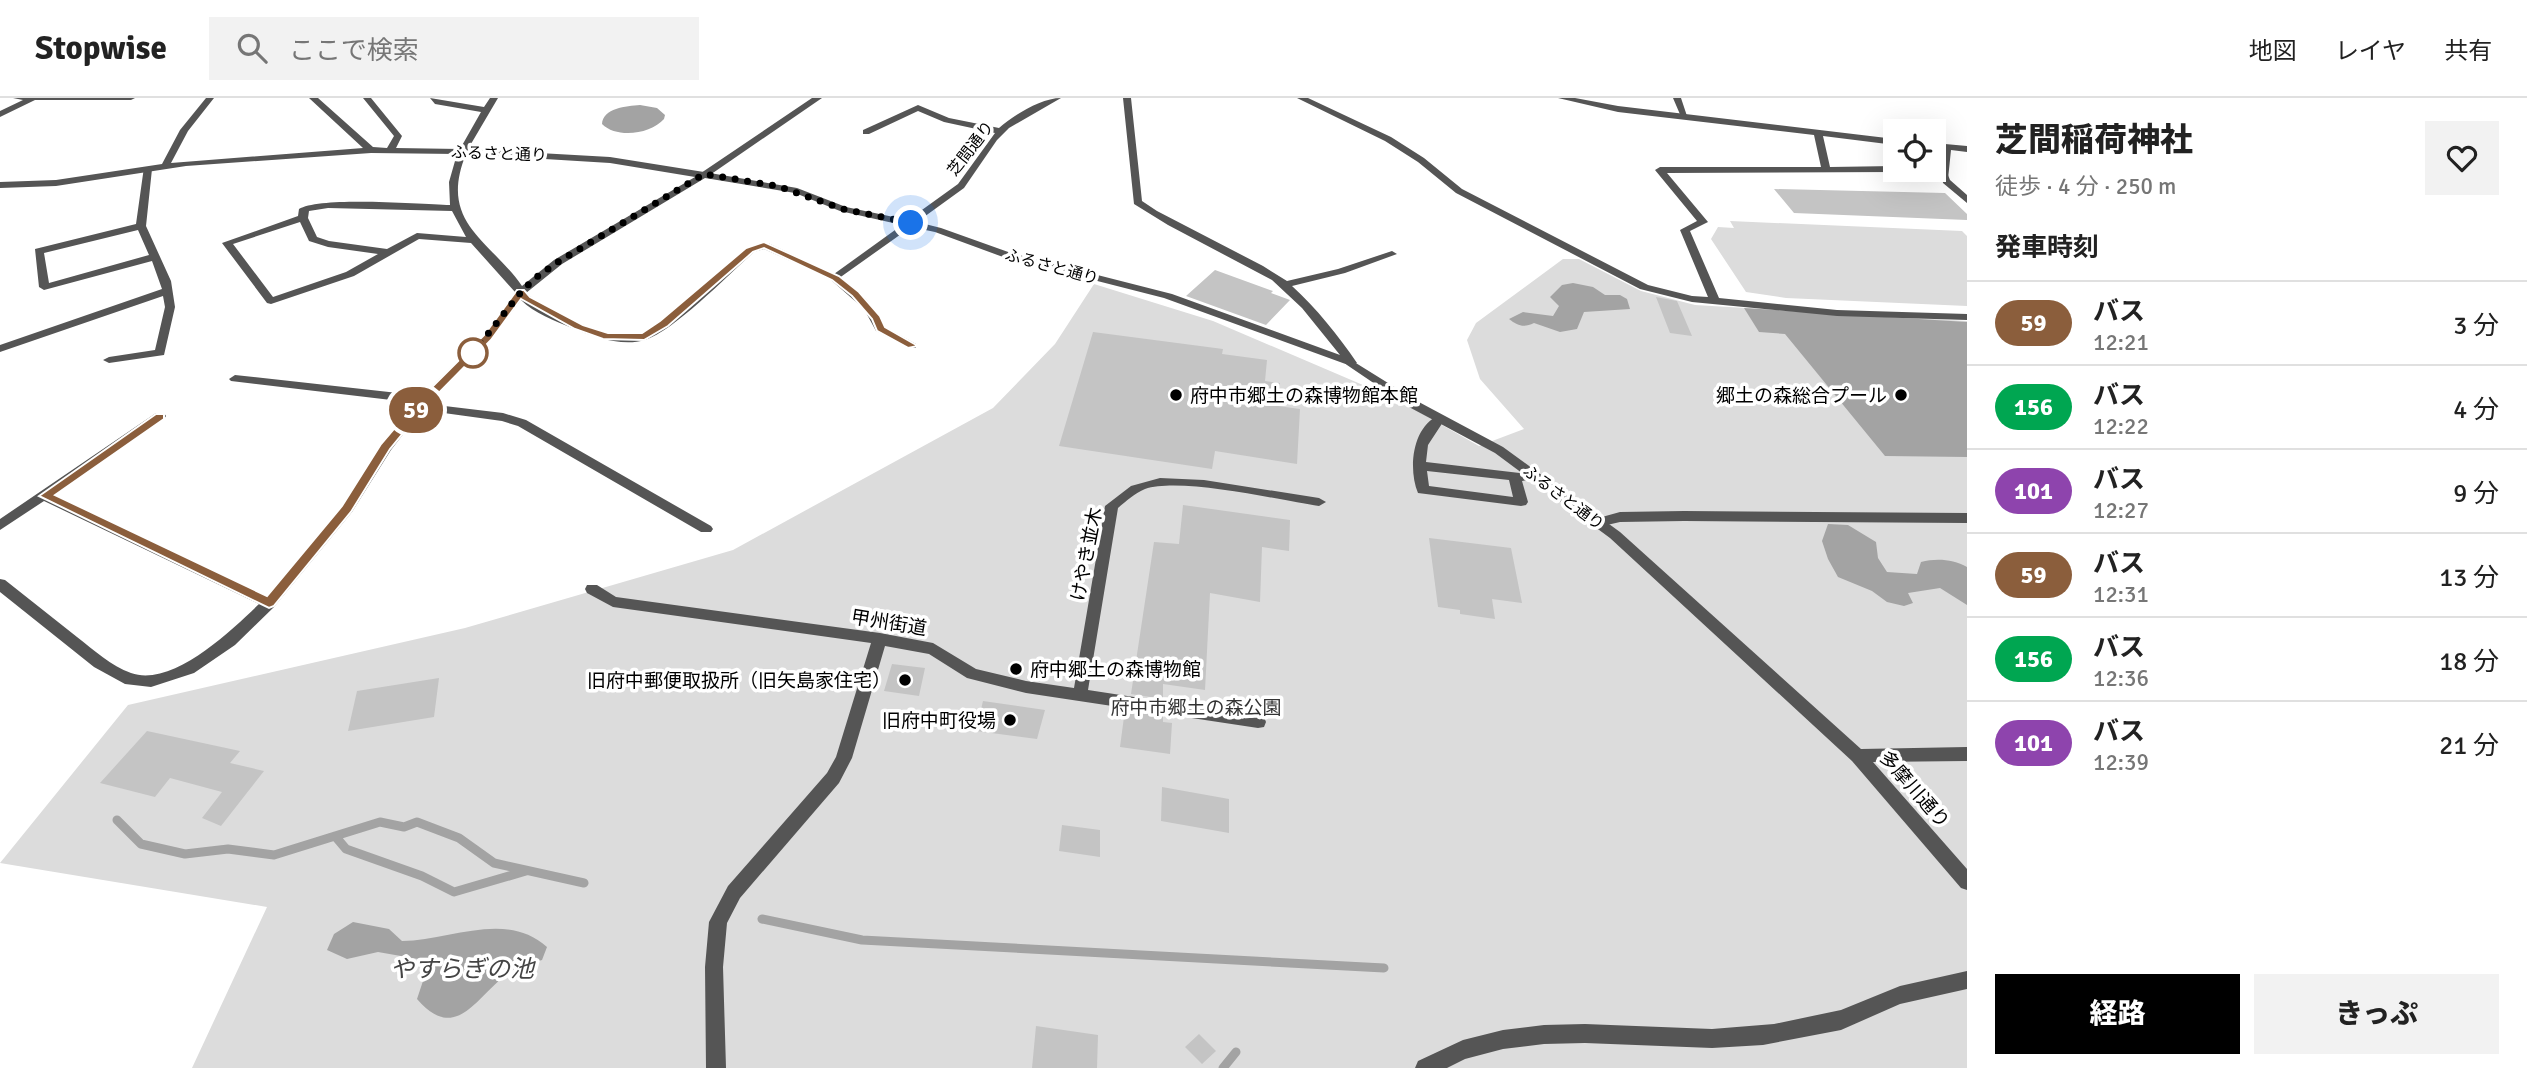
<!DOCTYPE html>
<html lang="ja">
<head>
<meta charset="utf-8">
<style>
	:root { --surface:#fff; --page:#f2f2f2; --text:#222; --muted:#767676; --line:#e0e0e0; --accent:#000 }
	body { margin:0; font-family:Signika,"Noto Sans JP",sans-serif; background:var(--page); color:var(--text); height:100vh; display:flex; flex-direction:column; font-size:26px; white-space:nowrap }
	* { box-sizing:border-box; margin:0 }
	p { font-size:23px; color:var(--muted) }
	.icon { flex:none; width:38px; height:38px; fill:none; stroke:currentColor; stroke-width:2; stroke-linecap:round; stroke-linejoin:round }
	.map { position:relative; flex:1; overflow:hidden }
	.panel { display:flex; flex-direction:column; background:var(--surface); width:560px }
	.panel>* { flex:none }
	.badge { padding:0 14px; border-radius:23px; font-size:24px; line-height:46px }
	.fabs { position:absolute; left:1883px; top:21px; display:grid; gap:14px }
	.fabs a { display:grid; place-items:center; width:63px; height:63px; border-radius:0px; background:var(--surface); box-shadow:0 7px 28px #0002; font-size:35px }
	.you { position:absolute; width:35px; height:35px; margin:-18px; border:5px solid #fff; border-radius:50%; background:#1a73e8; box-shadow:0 0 0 10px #1a73e833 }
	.map>.badge { position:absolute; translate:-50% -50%; box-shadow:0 0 0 4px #fff }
	h2 { padding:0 28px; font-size:26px; line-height:63px }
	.round { display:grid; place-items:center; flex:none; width:74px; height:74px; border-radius:0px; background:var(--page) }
	.summary { display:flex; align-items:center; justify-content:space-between; height:119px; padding:0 28px }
	h1 { font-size:33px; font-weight:800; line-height:52px }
	.cta { display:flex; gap:14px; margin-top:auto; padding:14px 28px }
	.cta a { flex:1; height:80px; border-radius:0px; background:var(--accent); color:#fff; font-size:28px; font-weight:800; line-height:80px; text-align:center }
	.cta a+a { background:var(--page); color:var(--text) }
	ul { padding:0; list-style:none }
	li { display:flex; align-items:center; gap:21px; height:84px; padding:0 28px; border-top:2px solid var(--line) }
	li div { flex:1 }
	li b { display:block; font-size:26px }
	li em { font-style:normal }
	li .badge { min-width:77px; font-weight:700; text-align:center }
	header { display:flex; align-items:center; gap:42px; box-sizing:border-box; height:98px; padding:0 35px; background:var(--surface); border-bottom:2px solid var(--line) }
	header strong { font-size:33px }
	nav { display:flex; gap:38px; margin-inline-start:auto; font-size:24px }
	.search { width:490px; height:63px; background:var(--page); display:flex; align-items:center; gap:18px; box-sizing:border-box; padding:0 24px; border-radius:0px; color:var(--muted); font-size:26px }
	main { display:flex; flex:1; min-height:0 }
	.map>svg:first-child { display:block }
	.green { fill:#dcdcdc }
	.water { fill:#a3a3a3 }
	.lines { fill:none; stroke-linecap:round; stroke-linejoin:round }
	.stream { stroke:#a3a3a3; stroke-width:9 }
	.building { fill:#c4c4c4 }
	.service { fill:#555; fill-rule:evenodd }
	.pedestrian { fill:#555; fill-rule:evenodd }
	.minor { fill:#555; fill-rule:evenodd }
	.tertiary { fill:#555; fill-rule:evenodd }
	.line { fill:#8b5e3c; stroke:#fff; stroke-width:2 }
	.walk { stroke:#000; stroke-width:7; stroke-dasharray:0 12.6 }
	.stop-dot { fill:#fff; stroke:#8b5e3c; stroke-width:3.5 }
	.poi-dot { fill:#000; stroke:#fff; stroke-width:2.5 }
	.labels { text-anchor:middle; stroke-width:7; stroke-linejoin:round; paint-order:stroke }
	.far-street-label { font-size:16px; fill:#000; stroke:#fff }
	.poi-label { font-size:19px; fill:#000; stroke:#fff; text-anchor:end }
	.street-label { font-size:19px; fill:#000; stroke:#fff }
	.park-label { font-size:19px; fill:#333; stroke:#fff }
	.near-water-label { font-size:24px; font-style:italic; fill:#444; stroke:#fff }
</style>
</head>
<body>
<header>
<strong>Stopwise</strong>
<div class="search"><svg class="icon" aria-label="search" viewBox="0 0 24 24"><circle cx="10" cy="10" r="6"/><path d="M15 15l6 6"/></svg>ここで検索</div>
<nav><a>地図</a><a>レイヤ</a><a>共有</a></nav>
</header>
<main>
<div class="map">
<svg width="1967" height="970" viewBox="0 0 1967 970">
	<rect width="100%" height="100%" fill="#fff"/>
	<path class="green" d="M1730,123L1962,133L1967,138V208L1786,200L1746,194L1711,141L1718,129L1734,130Z
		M1563,161H1579L1641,193L1695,207L1967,223V970H192L267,809L0,765L128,607L465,530L733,452L993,310L1055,246L1094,186L1213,223L1398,302L1479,348L1524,331L1480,281L1467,242L1476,225Z"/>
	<path class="water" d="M640,7L657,10L665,17L664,21C651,36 617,41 602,26C603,10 626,8 640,7Z
		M1573,185L1593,189L1605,197H1620L1627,201L1630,211L1584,214L1577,231L1560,234L1534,225C1524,230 1518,228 1509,221L1523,214L1553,218L1559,208L1550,199L1562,187Z
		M1744,210L1967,224V359L1885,358L1785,236L1759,234Z
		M1828,426L1848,427L1876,444L1878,460L1887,474L1917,476L1921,464C1936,460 1953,461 1967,469V507L1940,490L1908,495L1913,505L1904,508L1887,504L1872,493L1838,479L1828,461L1822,443Z
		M353,824L389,831L402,843C450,843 505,812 547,849L542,862C530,866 516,869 506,877C476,899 456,946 417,901L426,874L418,861L378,854L347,861L327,852L334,836Z"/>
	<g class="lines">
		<path class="stream" d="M117,722L141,746L185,756L228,751L274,757L380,724L404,729L417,724L459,740L494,765L584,785
			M335,738L346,751L422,778L454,794L526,773
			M762,821L862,842L1384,870
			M1223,970L1236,954"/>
	</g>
	<path class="building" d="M1774,91L1945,95L1967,116V122L1794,115Z
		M1215,172L1273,193L1271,195L1290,202L1266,227L1186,198Z
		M1656,199L1677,203L1692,238L1670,235Z
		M1093,234L1223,251L1222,256L1267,262L1265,283L1280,285L1278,308L1300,311L1297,366L1215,353L1212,371L1059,348Z
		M1183,407L1290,422L1289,453L1262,449L1260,504L1210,495L1205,592L1163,586V601L1131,596L1154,444L1179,446Z
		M1429,440L1511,450L1522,505L1492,501L1495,521L1460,516V512L1438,509Z
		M892,566L925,570L919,598L884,593Z
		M439,580L434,619L348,633L357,593Z
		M983,603L1045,612L1037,641L976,633Z
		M1129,613L1163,618V624L1172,625L1170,656L1120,649L1124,619L1128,620Z
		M147,633L240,653L230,665L264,673L221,728L202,720L222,694L170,680L155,699L100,685Z
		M1162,689L1229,701V735L1161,723Z
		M1062,727L1100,732V759L1059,753Z
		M1036,928L1098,937L1097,970H1032Z
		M1199,936L1216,953L1202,966L1185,949Z"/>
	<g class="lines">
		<path class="service" d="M812,0H822L707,79H701V75Z
			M1673,0H1681L1688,21H1682Z
			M144,69L152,71L146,128L171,183L175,209L164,257L109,265L103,262L109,259L155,252L165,209L163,198L0,254V247L162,191L152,163L44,192L39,189L35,151L136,126ZM138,132L149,157L49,185L44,155Z
			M1942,77H1948L1950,82L1967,97V105L1943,85Z
			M835,177L865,200L878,216L885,229L916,246V250H908L876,233L864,211L831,182L830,180Z
			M235,277L425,298L431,302L425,306L231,283L229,281Z
			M1439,317L1445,321L1428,347L1426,364L1528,376L1529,379L1528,382L1522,383L1528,404L1526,407L1521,408L1418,395C1408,371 1412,329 1439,317ZM1427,373L1509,382L1513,399L1429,388Z"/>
		<path class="pedestrian" d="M1160,380L1204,382L1319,400L1326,404L1319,408C1278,402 1182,379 1145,391C1135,395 1126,403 1118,410L1088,592L1258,618L1264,619L1266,624L1264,629L1258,630L1026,595L967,580L929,556L885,548L852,660L839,685L740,800L727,825L723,869L726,970H706L705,869L709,824L728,788L827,675L836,659L871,545L613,509L587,495L585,491L587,487H597L616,499L880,535L933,545L976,571L1026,583L1074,590L1105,408L1131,388Z
			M1684,413L1967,415V425L1684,423L1620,424L1607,427L1600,422L1602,419L1620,414Z
			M1967,873V891L1900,906L1841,932L1763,947L1712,950L1585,945L1544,946L1503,951L1465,961L1447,970H1415L1418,963L1463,942L1503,932L1544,927L1585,926L1712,931L1774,926L1841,912L1900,888Z"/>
		<path class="minor" d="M13,0H135L131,2H35L0,19V13L23,2Z
			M206,0H214L188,33L171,65L363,50L309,0H318L373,49L387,50L394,38L363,0H371L402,38L396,50L460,51L481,14L435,6L430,0L484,9L490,0H498L468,51L610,59L704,74L797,90L846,109L908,122L958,86L995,35L944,24L918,13L869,36H863V32L918,7L949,20L999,30C1014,17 1041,0 1061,0L1009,30L997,42L964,90L917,124L941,130L1011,155L1172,196L1340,257L1302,210L1272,182L1168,127L1134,106L1123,0H1131L1142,103L1157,113L1263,168L1287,183L1338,171L1392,153L1397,156L1345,175L1292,188C1317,211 1338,237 1357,265L1351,268L1164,200L1003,159L935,134L911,129L835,183L764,151L754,154C729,176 674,233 645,242C622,249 594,239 572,230C555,223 534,215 521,202L491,242L428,306L503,315L526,322L711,428L713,431L711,434H701L518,328L502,323L422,312L391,352L352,414L274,509L235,547L194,575L151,589L125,586L94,569L0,494V481L5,482C29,501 53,520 77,539C94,552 111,568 131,575C172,590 232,532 259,506L44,403L0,432V421L156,315H164L166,318L164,321L54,397L267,498L342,408L382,346L415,305L483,238L515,194L471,145L419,141L354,178L271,206L267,205L222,145L298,118L299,111C319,98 421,106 450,107L449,84L457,56L371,55L186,68L56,88L0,90V84L56,82L162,66L180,32ZM466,56L610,65L695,79L554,162L522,188C489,141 438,125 466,56ZM705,80L795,95L840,113L902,127L834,176L768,145H760L746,150L662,223L640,236L630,237L602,234L571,222L543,208L526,195L562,166ZM328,110L452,113L466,139L417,135L387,151L329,143L317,139L308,120L309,113ZM300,124L309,143L328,149L378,156L346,174L273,199L233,146Z
			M1297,0H1308L1391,39L1424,60L1462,91L1648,187L1692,198L1708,199L1680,132L1697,123L1655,72L1660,69H1821L1814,37L1618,14L1558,0H1575L1618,8L1895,41V47L1823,38L1830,69L1895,68V72H1899L1895,74L1667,75L1708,124L1690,133L1719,200L1837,212L1967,216V222L1837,218L1692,204L1640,191L1456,95L1418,64L1385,43Z
			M1934,45L1967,48V54L1951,52L1948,81L1902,74L1901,72L1941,75L1942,51H1934Z"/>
		<path class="tertiary" d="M1351,262L1417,303L1503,349L1620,434L1861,651L1967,649V663L1873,664L1967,771V792L1961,790L1852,663L1610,440L1495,355L1409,309L1347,267L1345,265Z"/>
	</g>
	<path class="line" d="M764,144L839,178L859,194L880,218L885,229L918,248L908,250L877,233L872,221L852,198L832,182L764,150L753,154L668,228L644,242L603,241L575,231L521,201L491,242L423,311L390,351L351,414L274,508L269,510L39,398L156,316H164V321L55,397L267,498L342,408L381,346L415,306L484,237L517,192H524L530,199L583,227L608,235H642L660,223L746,150Z"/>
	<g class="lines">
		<path class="walk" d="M473,255L469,260L521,194L534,181L558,164L704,76L777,88L843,111L911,125"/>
	</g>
	<circle class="stop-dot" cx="473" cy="255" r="14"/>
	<g class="poi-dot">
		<circle cx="1176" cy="297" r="7"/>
		<circle cx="1901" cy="297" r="7"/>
		<circle cx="1016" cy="571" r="7"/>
		<circle cx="905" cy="582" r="7"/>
		<circle cx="1010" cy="622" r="7"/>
	</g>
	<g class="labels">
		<g class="far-street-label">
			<text transform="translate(970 50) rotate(-52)" y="6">芝間通り</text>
			<text transform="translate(499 55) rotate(2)" y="6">ふるさと通り</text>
			<text transform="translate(1052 168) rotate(15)" y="6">ふるさと通り</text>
			<text transform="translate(1564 399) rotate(37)" y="6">ふるさと通り</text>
		</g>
		<g class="poi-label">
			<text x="1190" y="304" text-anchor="start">府中市郷土の森博物館本館</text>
			<text x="1887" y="304">郷土の森総合プール</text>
			<text x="1030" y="578" text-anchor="start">府中郷土の森博物館</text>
			<text x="891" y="589">旧府中郵便取扱所（旧矢島家住宅）</text>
			<text x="996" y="629">旧府中町役場</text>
		</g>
		<g class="street-label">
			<text transform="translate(1086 456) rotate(-79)" y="7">けやき並木</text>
			<text transform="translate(889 524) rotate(9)" y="7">甲州街道</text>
			<text transform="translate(1915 691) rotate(49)" y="7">多摩川通り</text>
		</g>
		<g class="park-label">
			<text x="1196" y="616">府中市郷土の森公園</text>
		</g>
		<g class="near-water-label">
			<text x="462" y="879">やすらぎの池</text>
		</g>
	</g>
</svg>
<div class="fabs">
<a><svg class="icon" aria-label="locate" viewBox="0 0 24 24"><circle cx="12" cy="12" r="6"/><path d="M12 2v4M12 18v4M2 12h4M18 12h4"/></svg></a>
</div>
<div class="you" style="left:911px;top:125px"></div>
<b class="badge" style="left:416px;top:312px;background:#8b5e3c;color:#fff">59</b>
</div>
<section class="panel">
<div class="summary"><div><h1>芝間稲荷神社</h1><p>徒歩 · 4 分 · 250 m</p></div><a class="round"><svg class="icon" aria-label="heart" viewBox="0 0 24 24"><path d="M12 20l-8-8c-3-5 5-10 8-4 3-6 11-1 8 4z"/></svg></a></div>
<h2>発車時刻</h2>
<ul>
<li><span class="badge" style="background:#8b5e3c;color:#fff">59</span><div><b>バス</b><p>12:21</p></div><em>3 分</em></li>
<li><span class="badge" style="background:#00a651;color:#fff">156</span><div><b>バス</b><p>12:22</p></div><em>4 分</em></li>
<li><span class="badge" style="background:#8e44ad;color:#fff">101</span><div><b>バス</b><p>12:27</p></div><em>9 分</em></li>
<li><span class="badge" style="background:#8b5e3c;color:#fff">59</span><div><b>バス</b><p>12:31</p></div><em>13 分</em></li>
<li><span class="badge" style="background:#00a651;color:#fff">156</span><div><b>バス</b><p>12:36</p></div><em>18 分</em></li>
<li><span class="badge" style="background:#8e44ad;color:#fff">101</span><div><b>バス</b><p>12:39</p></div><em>21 分</em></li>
</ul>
<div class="cta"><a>経路</a><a>きっぷ</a></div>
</section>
</main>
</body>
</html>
